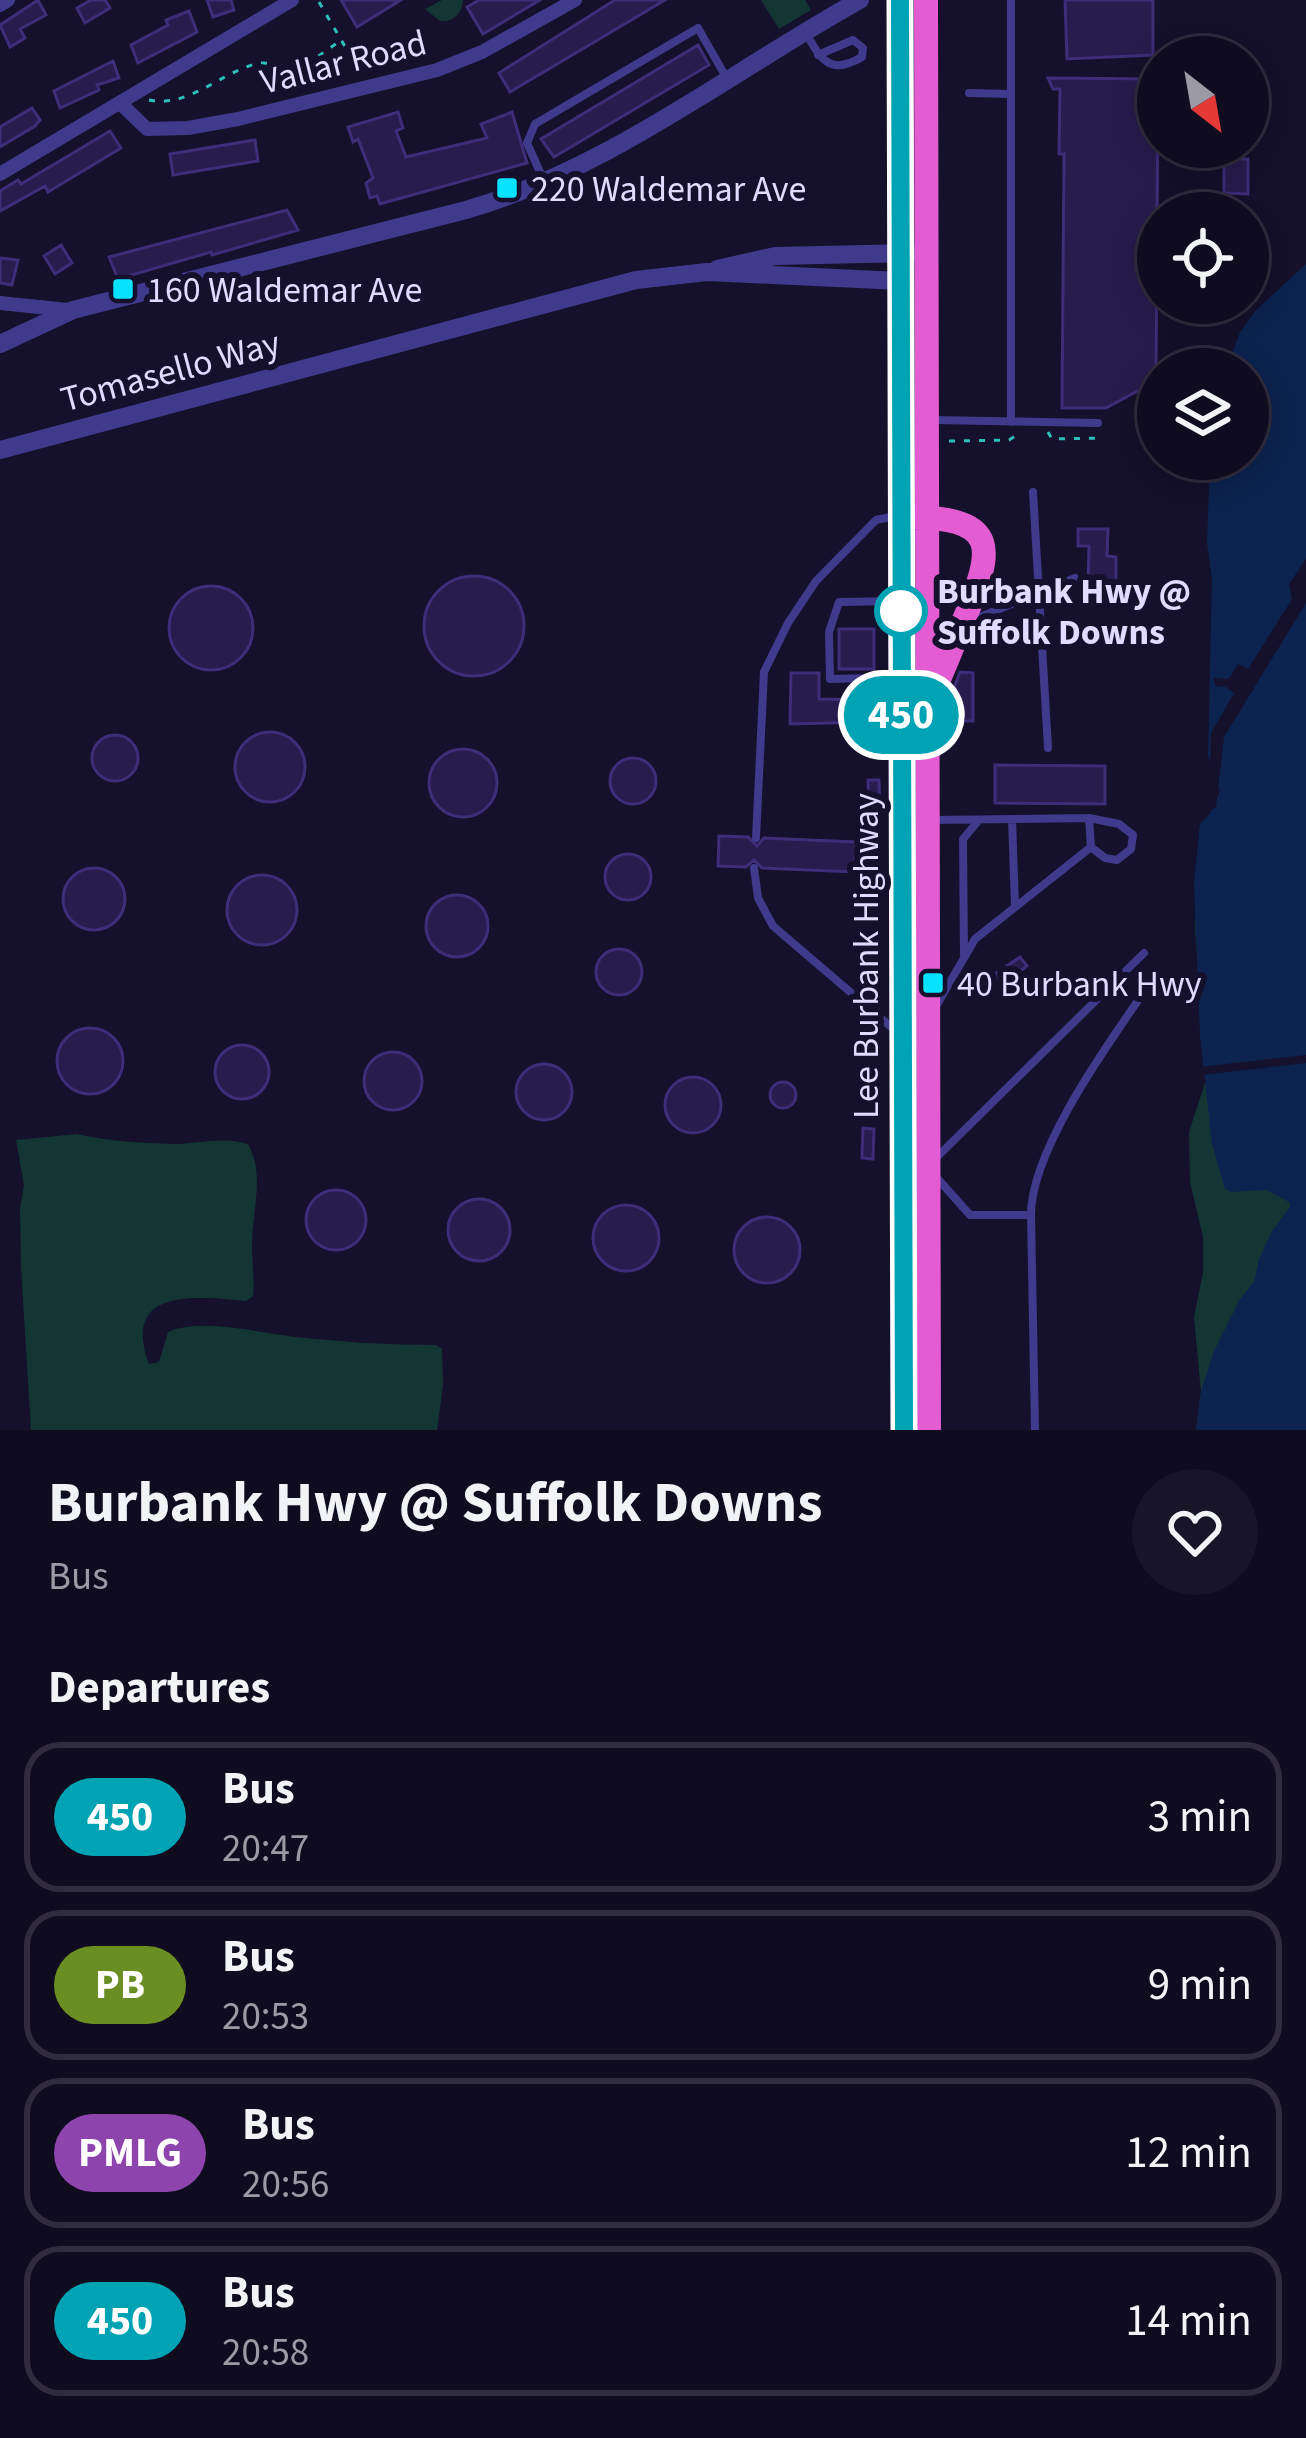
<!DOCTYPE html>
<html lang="en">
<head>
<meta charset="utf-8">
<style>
	:root { --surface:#100c20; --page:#191529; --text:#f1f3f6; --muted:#9c9ba5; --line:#302c3e }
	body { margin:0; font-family:"Source Sans 3",sans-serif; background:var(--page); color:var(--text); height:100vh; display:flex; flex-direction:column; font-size:45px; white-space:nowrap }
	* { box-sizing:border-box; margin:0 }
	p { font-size:39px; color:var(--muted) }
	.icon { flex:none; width:66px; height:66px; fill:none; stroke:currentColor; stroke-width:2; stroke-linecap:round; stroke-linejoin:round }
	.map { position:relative; height:1430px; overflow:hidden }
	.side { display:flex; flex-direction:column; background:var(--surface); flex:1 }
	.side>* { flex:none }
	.badge { padding:0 24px; border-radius:39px; font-size:42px; line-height:78px }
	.needle { width:78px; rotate:149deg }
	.buttons { position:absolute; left:1137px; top:36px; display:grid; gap:24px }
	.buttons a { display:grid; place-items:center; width:132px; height:132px; border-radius:50%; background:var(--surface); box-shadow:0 6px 30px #0003,0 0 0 3px var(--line); font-size:60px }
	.map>.badge { position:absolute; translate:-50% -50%; box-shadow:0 0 0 6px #fff }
	h2 { padding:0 48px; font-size:45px; line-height:108px }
	.round { display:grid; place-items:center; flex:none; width:126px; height:126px; border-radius:63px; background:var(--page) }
	.head { display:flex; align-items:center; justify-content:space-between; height:204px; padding:0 48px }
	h1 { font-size:57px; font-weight:700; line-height:90px }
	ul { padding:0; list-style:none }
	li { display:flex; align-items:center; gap:36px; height:150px; margin:0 24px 18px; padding:0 24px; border:6px solid var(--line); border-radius:36px }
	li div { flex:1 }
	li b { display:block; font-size:45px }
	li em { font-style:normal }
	li .badge { min-width:132px; font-weight:700; text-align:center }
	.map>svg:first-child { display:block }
	.green { fill:#133635 }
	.water { fill:#0c234f }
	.pier { fill:#15102b }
	.building { fill:#271c4d; stroke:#3e2d79; stroke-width:3 }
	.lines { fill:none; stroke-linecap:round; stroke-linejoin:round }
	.path { stroke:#2dc0ba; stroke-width:3; stroke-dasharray:6 9; stroke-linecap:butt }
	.service { stroke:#3f3a8b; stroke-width:8 }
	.minor { stroke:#3f3a8b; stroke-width:14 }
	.tertiary { stroke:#3f3a8b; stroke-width:18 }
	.trunk { stroke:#e35cd2; stroke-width:24 }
	.line-casing { stroke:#fff; stroke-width:27 }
	.line { stroke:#00a3b4; stroke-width:18 }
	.poi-dot { fill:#07e2ff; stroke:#15102b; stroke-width:4.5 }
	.stop-dot { fill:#fff; stroke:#00a3b4; stroke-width:6 }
	.labels { text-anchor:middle; stroke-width:12; stroke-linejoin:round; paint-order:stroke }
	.street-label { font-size:36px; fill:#e0dbff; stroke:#15102b }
	.poi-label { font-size:36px; fill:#e0dbff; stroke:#15102b; text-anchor:start }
	.stop-label { font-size:36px; font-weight:bold; fill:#e0dbff; stroke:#15102b; text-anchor:start }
</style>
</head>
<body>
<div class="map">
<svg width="1306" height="1430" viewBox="0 0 1306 1430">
	<rect width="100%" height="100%" fill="#15102b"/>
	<path class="green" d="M442,0H463C462,14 454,22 440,21L425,9Z
		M761,0H805L811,10L779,29Z
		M1220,792L1306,1282L1196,1430L1201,1392L1194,1317L1203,1273V1237L1190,1182L1189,1132L1207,1077L1195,930L1200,824L1209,815Z
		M77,1134C107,1141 140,1143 172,1144C197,1144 224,1136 248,1144C266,1175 251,1214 252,1248C252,1265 255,1280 253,1296L246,1301C199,1297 120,1286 149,1364L159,1362L168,1332C201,1317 258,1333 296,1337C342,1342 389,1345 436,1345L442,1349L443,1385L437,1430H31L21,1266L20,1208L24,1185L16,1140Z"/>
	<path class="water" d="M1306,264V1430H1196L1201,1392L1214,1351L1240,1299L1254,1282L1259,1259L1271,1233L1290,1206L1289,1202L1266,1190L1232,1192L1225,1189L1212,1144L1200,1036L1194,882L1200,824L1209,815L1220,792L1208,756L1212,578L1207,543L1210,459H1248V369H1226L1240,332L1255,311Z"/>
	<path class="pier" d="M1306,559V603L1224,737L1216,807L1194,822L1214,792L1210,781L1211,733L1234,693L1226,687L1215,686L1214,678L1229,679L1238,664L1248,669L1292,599L1289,584Z
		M1306,1055V1063L1201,1075L1199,1067Z"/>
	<path class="building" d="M38,0L46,15L20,29L25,38L10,47L0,25Z
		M91,0H105L110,8L85,23L77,8Z
		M207,0H231L234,10L213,17Z
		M341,0H401L357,27Z
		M479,0H540L483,34L467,7Z
		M615,0H665L510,92L499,73Z
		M1065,0H1153V55L1067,59Z
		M189,11L197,32L138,63L131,45L168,25L166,20Z
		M698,45L709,65L628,113L554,157L541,139Z
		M113,61L119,78L97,85L99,90L60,108L54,91Z
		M1048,78L1158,79L1156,381L1106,408H1062L1064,154H1059L1060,89H1053Z
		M32,108L40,120L35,126L0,147V127Z
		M398,112L403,128L396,131L406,157L487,138L481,124L512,112L527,163L380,204L377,196L370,198L366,183L373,178L358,139L353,142L348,127Z
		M110,131L121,148L48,192L45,186L0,211V191L18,180L21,184Z
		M255,140L258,161L173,175L170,154Z
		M1224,159H1248V194L1224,193Z
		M287,210L298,230L212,255L211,252L118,279L109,257Z
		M61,245L72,263L55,274L44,256Z
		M0,258L18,260L12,285L0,283Z
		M1078,529H1108L1107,556L1116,557V587H1088L1089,546H1078Z
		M424 626a50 50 0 1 1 100 0a50 50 0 1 1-100 0Z
		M169 628a42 42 0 1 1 84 0a42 42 0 1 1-84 0Z
		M839,629H874V669H839Z
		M960,672L973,673V721H954L955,685Z
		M791,673H819V699L867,700L866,722L790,724Z
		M235 767a35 35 0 1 1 70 0a35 35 0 1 1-70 0Z
		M92 758a23 23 0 1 1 46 0a23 23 0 1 1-46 0Z
		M429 783a34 34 0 1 1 68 0a34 34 0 1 1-68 0Z
		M610 781a23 23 0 1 1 46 0a23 23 0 1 1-46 0Z
		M995,765L1105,766V804L995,803Z
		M868,780H879L880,819H869Z
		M719,836L748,837L757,846L764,838L856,842V848H880V860L855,859L854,872L762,868L754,860L746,867L718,866Z
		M605 877a23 23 0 1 1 46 0a23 23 0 1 1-46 0Z
		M63 899a31 31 0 1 1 62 0a31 31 0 1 1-62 0Z
		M227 910a35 35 0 1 1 70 0a35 35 0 1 1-70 0Z
		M426 926a31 31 0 1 1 62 0a31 31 0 1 1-62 0Z
		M596 972a23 23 0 1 1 46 0a23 23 0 1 1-46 0Z
		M1020,957L1027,966L1002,985L995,974Z
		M57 1061a33 33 0 1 1 66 0a33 33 0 1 1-66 0Z
		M215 1072a27 27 0 1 1 54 0a27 27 0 1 1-54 0Z
		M364 1081a29 29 0 1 1 58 0a29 29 0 1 1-58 0Z
		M516 1092a28 28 0 1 1 56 0a28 28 0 1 1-56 0Z
		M665 1105a28 28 0 1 1 56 0a28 28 0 1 1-56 0Z
		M770 1095a13 13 0 1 1 26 0a13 13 0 1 1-26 0Z
		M863,1128L874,1129L873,1159L862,1158Z
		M306 1220a30 30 0 1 1 60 0a30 30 0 1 1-60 0Z
		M448 1230a31 31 0 1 1 62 0a31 31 0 1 1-62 0Z
		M593 1238a33 33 0 1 1 66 0a33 33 0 1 1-66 0Z
		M734 1250a33 33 0 1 1 66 0a33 33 0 1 1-66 0Z"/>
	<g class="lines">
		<path class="path" d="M319,2L347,50
			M149,100C188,108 219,74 255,64C271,60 285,70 301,65C315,60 329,48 342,40
			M1048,432L1052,439L1102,438
			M949,441L1009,440L1020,433"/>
		<path class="service" d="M1011,0V422
			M806,33C821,60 830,76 862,57L863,48L853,40L818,55
			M969,93L1010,94
			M544,181L527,143L535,124L698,28L726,77
			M934,420L1098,423
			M1033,492L1048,748
			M968,622L1075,578
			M897,710H876L875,678L830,679L829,632L839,602L900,601
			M1012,819L1015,906
			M931,820L1089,818L1119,824L1133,835L1131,849L1117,860L1105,858L1091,847
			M756,838L764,672L788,623L816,581L876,520L895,516
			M754,868L758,898L773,926L897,1032
			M964,955L963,839L979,820
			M935,1008L975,939L1091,847L1089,818
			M936,1158L1144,953
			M937,1178L970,1215H1031L1035,1430
			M1031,1215C1031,1153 1101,1054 1137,1002"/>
		<path class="minor" d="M0,5L8,0
			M121,104L147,129L188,128L238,119L437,70L482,52L575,0
			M0,174L292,0
			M0,303L68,310"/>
		<path class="tertiary" d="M717,269L775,256L910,253
			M0,344L73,310L466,210C607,170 732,71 860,0
			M0,450L636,280L707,272L900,281"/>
		<path class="trunk" d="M900,0L904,1430
			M926,0L929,1430
			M914,517C999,519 993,549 966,615C954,642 944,669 932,695"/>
	</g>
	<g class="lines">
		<defs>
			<path id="line" d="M900,0L904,1430"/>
		</defs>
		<use href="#line" class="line-casing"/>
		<use href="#line" class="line"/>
	</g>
	<g class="poi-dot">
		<rect x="495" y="176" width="24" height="24" rx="6"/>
		<rect x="111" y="277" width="24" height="24" rx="6"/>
		<rect x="921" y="971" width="24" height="24" rx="6"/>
	</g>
	<circle class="stop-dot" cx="901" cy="611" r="24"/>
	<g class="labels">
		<g class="street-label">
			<text transform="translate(343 61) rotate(-14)" y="13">Vallar Road</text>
			<text transform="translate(170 370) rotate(-15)" y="13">Tomasello Way</text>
			<text transform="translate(865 956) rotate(-90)" y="13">Lee Burbank Highway</text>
		</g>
		<g class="poi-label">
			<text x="531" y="201">220 Waldemar Ave</text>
			<text x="147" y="302">160 Waldemar Ave</text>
			<text x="957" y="996">40 Burbank Hwy</text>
		</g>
		<g class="stop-label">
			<text x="937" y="603">Burbank Hwy @<tspan x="937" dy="41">Suffolk Downs</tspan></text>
		</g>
	</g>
</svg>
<div class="buttons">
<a><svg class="needle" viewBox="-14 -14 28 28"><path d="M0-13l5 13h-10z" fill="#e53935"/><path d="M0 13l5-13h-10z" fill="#9c9ba5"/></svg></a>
<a><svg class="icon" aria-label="locate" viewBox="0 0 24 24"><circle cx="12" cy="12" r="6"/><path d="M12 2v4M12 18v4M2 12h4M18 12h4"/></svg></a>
<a><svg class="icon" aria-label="layers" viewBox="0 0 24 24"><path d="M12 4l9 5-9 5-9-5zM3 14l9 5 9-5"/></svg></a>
</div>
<b class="badge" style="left:901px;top:715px;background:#00a3b4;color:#fff">450</b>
</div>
<section class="side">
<div class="head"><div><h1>Burbank Hwy @ Suffolk Downs</h1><p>Bus</p></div><a class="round"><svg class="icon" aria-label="heart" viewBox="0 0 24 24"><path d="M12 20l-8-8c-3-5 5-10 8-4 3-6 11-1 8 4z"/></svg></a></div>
<h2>Departures</h2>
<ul>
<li><span class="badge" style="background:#00a3b4;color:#fff">450</span><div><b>Bus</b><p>20:47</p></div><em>3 min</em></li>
<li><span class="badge" style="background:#6b8e23;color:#fff">PB</span><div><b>Bus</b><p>20:53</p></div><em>9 min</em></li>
<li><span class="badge" style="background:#8e44ad;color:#fff">PMLG</span><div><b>Bus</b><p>20:56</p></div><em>12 min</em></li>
<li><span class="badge" style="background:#00a3b4;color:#fff">450</span><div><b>Bus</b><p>20:58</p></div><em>14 min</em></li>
</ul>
</section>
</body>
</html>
